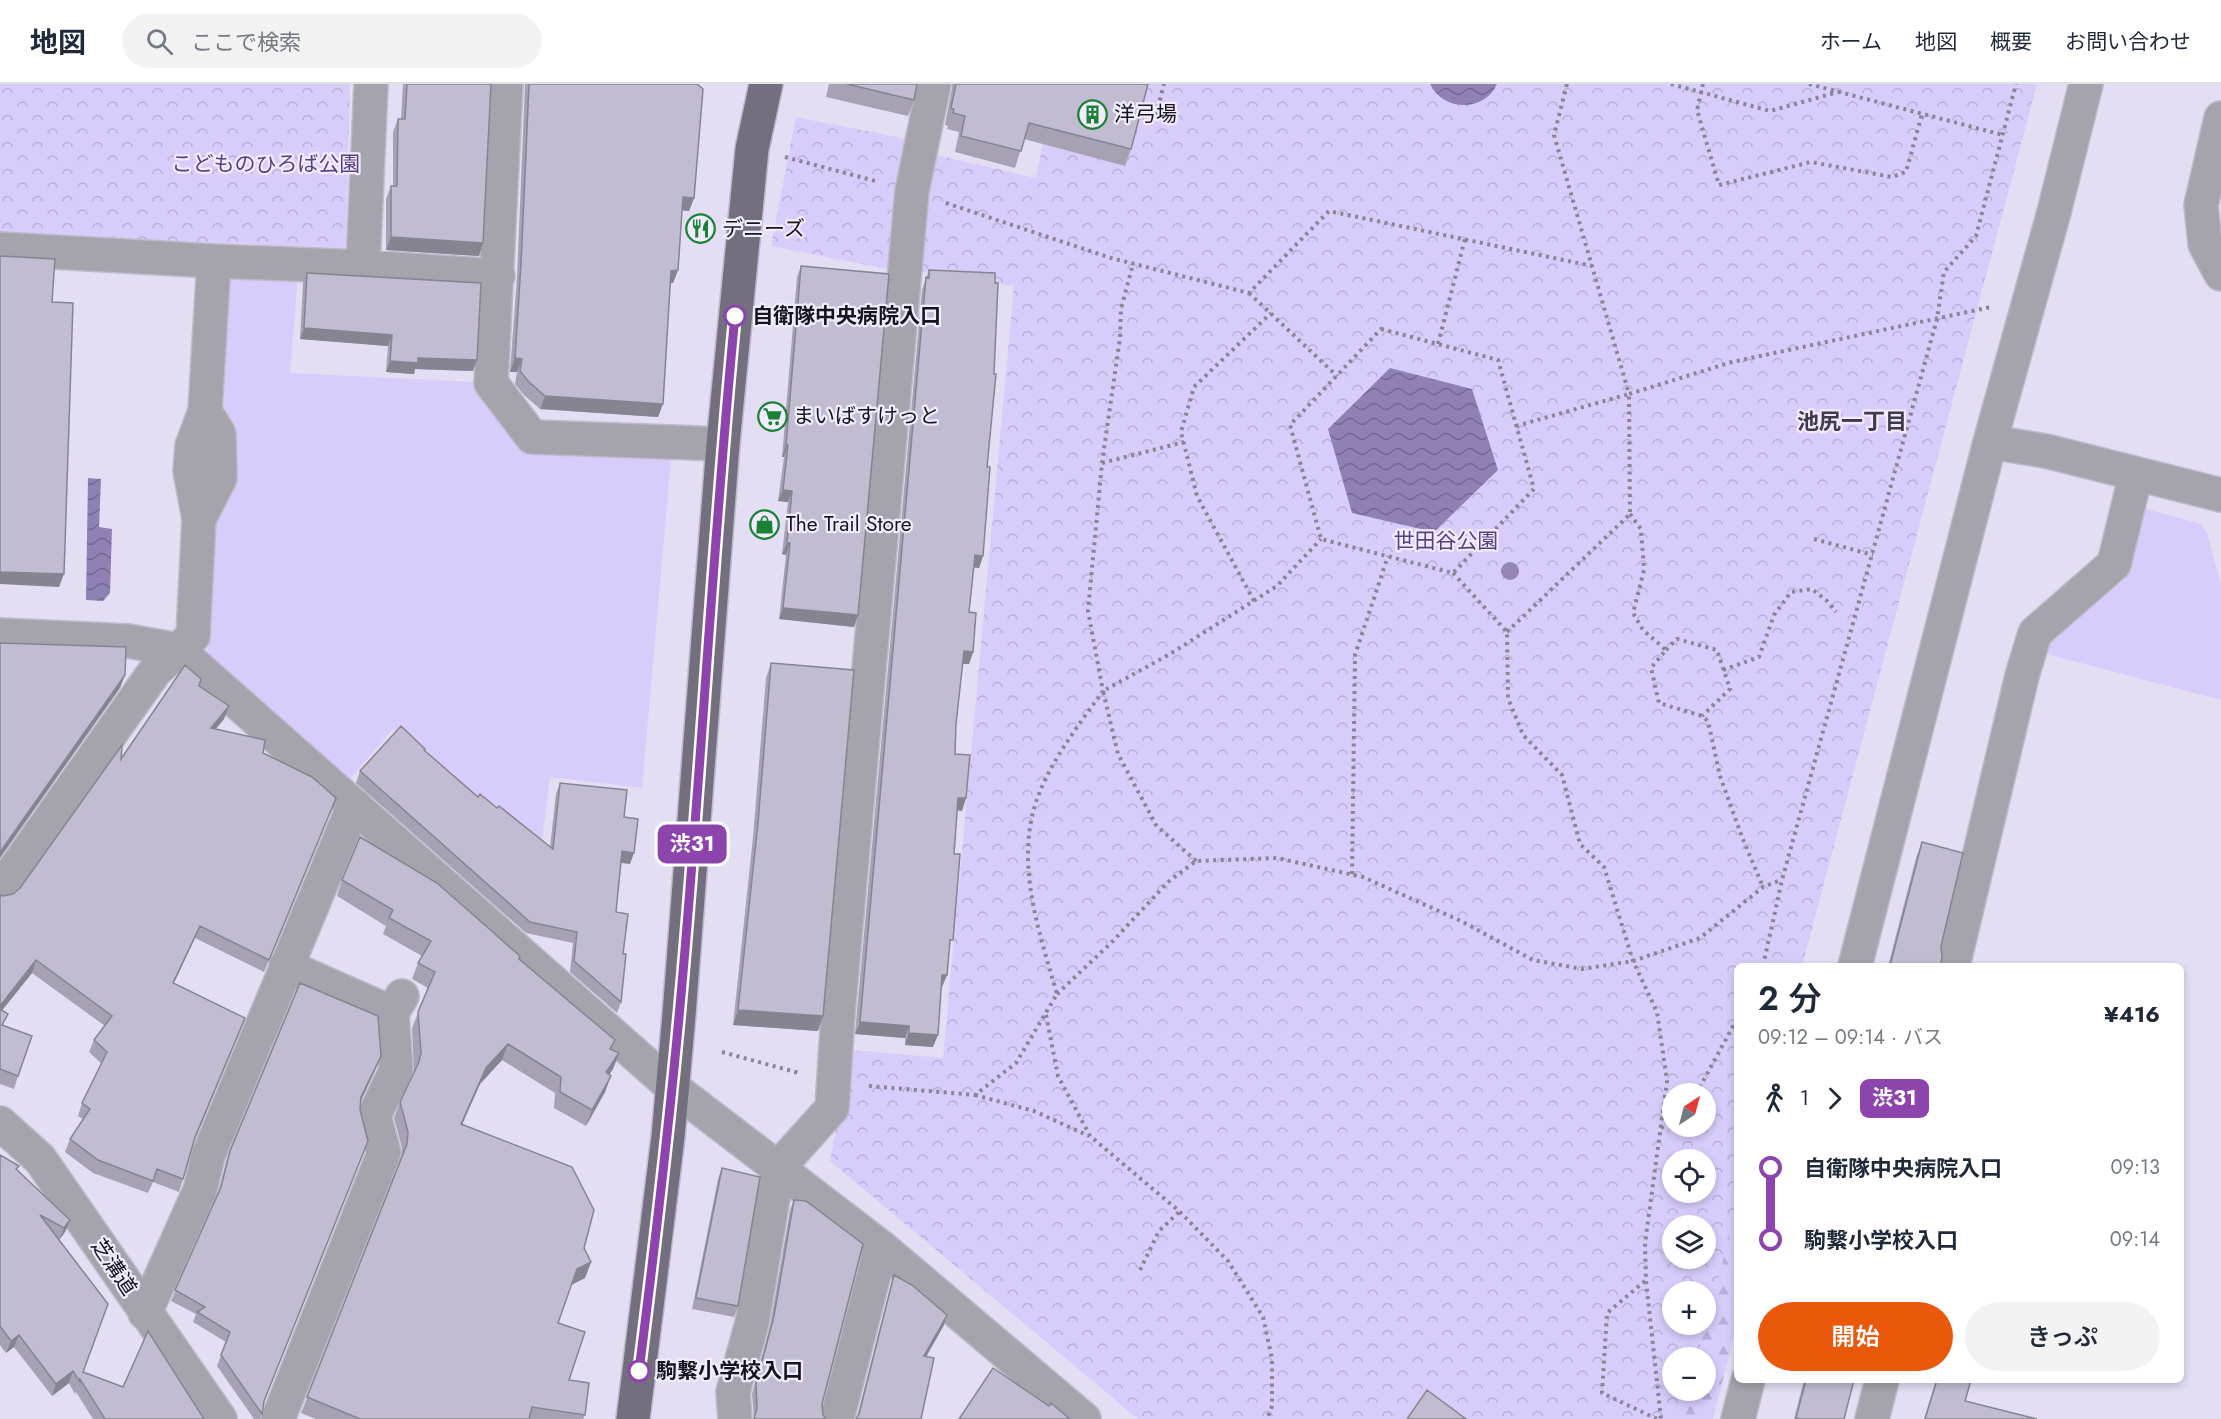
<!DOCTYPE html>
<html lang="ja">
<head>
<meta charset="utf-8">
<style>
	:root { --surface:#fff; --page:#f2f2f3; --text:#1f2937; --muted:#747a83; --line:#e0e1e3; --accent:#ea580c }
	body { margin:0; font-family:Jost,"Noto Sans JP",sans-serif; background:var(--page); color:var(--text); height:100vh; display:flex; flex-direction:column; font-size:22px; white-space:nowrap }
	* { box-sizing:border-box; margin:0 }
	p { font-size:20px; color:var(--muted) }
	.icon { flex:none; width:33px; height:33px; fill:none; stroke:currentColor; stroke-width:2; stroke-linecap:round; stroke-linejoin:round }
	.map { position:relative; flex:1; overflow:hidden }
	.side { position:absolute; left:1734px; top:879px; width:450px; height:420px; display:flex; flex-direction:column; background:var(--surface); border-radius:9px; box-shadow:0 3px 9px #0003 }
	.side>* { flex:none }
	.badge { padding:0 12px; border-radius:9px; font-size:21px; line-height:39px }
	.needle { width:39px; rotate:36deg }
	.tools { position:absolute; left:1662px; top:999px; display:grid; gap:12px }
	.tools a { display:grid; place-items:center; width:54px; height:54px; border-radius:50%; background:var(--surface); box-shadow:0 3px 9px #0003; font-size:30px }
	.map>.badge { position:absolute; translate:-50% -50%; box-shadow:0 0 0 3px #fff }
	.legs { display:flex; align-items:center; gap:9px; height:66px; padding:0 24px; font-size:20px }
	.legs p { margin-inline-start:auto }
	.head { display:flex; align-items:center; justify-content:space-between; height:102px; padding:0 24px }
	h1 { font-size:33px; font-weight:600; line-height:45px }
	.button { display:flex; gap:12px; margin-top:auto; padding:12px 24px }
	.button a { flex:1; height:69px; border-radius:36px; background:var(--accent); color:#fff; font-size:24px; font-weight:600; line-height:69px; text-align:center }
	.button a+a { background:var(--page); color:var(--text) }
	ul { padding:0 24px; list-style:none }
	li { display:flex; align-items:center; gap:21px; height:72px; font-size:22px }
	li i { display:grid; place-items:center; width:9px; height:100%; margin:0 8px; background:currentColor }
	li i::after { content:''; width:15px; height:15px; margin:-8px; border:4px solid; border-radius:50%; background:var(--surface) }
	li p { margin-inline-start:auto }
	li:first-child i { background:linear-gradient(#0000 50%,currentColor 0) }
	li:last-child i { background:linear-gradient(currentColor 50%,#0000 0) }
	header { display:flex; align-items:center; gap:36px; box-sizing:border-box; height:84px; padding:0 30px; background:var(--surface); border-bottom:2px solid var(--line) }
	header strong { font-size:28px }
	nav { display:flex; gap:33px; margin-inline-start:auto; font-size:21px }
	.search { width:420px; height:54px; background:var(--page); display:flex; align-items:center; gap:15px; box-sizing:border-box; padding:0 21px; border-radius:33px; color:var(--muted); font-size:22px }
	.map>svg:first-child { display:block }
	.grass { fill:#d8ccfb }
	.forest { fill:url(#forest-firs); fill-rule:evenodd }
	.park { fill:url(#park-crowns); fill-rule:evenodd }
	.water { fill:url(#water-waves) }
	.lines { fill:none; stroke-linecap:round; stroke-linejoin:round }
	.minor-casing { stroke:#bebacc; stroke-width:36 }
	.major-casing { stroke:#bebacc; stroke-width:36 }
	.path { stroke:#898594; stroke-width:4; stroke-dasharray:3 4.5; stroke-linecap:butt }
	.minor { stroke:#a5a3ac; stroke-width:33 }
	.major { stroke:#736f7f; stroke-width:33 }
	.tree { fill:#9587b5 }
	.wall { fill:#a6a2b4 }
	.shaded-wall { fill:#878492 }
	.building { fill:#c1bcd1; stroke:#878492; stroke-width:1.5 }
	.line-1-casing { stroke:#fff; stroke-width:14 }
	.line-1 { stroke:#8e44ad; stroke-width:9 }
	.stop-1-dot { fill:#fff; stroke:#8e44ad; stroke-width:3 }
	.labels { text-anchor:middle; stroke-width:4.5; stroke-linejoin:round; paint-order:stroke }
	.poi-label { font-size:21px; fill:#17151c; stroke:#f0ebfd; text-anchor:start }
	.park-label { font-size:21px; fill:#563f82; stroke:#f0ebfd }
	.stop-label { font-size:21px; font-weight:bold; fill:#17151c; stroke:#f0ebfd; text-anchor:start }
	.street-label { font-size:21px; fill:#17151c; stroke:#f0ebfd }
	.neighbourhood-label { font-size:22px; font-weight:bold; fill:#3f3b4c; stroke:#f0ebfd }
</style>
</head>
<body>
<header>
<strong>地図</strong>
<div class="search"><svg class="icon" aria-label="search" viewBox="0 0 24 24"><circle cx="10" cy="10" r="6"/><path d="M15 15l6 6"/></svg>ここで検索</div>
<nav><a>ホーム</a><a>地図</a><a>概要</a><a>お問い合わせ</a></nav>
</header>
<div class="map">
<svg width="2221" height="1335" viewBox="0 0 2221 1335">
	<defs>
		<pattern id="forest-firs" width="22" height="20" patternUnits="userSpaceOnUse" patternTransform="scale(1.5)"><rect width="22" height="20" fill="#d8ccfb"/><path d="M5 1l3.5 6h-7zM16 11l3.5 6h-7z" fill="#b9aed7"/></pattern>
		<pattern id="park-crowns" width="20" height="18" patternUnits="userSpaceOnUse" patternTransform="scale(1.5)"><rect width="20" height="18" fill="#d8ccfb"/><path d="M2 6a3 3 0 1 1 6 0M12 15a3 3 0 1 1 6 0" fill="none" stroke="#b9aed7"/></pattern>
		<pattern id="water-waves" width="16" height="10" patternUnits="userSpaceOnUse" patternTransform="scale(1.5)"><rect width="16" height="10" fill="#9081b5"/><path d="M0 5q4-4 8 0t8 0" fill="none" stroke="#756892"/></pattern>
	</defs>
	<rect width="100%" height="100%" fill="#e3def3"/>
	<path class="grass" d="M230,188L298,191L290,289L474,298L524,360L660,367L671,375L642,704L550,693L540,771L393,645L345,701L207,577L216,422L231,338L224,322L223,273Z
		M2140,423L2201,440L2207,449L2221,501V616L2043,569L2047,554Z"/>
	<path class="forest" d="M1737,1061V1240L1713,1335H1669L1657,1183L1673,1109L1706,1108V1076ZM1672,1142H1706V1174H1672ZM1672,1208H1706V1240H1672ZM1672,1274H1706V1306H1672Z"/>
	<path class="park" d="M0,0H350L346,164L0,150Z
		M1055,0H2037L1802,882H1737V1125L1697,1273L1672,1274V1306L1689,1307L1681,1335H1138L830,1077L851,966L943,974L1014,202L911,186L927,69L1036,94ZM1672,1010H1706V1042H1672ZM1672,1076H1706V1108H1672ZM1672,1142H1706V1174H1672ZM1672,1208H1706V1240H1672Z
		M796,33L907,55L892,186L771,162Z"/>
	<path class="water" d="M1430,0H1497C1485,28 1443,28 1430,0Z
		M1390,284L1472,305L1498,386L1434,448L1352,429L1328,345Z
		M88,394L101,395L99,443L112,445L110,509L103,517L86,516Z"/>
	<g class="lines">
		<defs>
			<path id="minor" d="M506,0L491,299L532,353L723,360
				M2221,34L2201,121L2205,160L2221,190
				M0,165L214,177L363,183L371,0
				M363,183L498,192
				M1990,358L2046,367L2221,411
				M199,435L220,394L219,350L205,327
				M0,551L128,557L178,566L672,1003L881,1163L1084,1335
				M0,806L155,587L193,552L199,435L190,387L192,362L205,327L214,177
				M286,882L392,929
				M1855,882L1990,358L2054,128L2086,0
				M1953,882L2022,592L2035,549L2114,480L2136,390
				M0,1039L40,1075L220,1335
				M145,1229L200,1106L208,1072L354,721
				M278,1335L384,1069L374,1032L396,986L392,929L402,912
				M735,1335L733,1308L752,1239L778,1084L832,1024L838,930L912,107L934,0
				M837,1335L881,1163
				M1738,1335L1748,1296
				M1872,1335L1882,1296"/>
			<path id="major" d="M633,1335L668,1053L679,931L723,360L752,65L766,0"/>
		</defs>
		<use href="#minor" class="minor-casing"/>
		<use href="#major" class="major-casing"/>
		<path class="path" d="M1567,0L1554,51L1629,310L1732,278L1991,223
			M1671,0L1770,27L1838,8
			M1703,0L1697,26L1719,101L1811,78L1892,93L1906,88L1922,30
			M1809,0L2003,51
			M1156,31L1164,0
			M785,73L879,98
			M946,119L1111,174L1249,209L1329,127L1592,182
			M1249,209L1337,292
			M1381,245L1498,276L1534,405L1453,489L1321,455L1290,341Z
			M1438,260L1465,155
			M1102,379L1184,358
			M1630,430L1641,445L1644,486L1633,529L1643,546L1666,566L1651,584L1659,619L1702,632L1708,637L1720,692L1742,753L1763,803
			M1814,455L1873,471
			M1453,489L1507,548L1508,614L1523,651L1562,691L1580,760L1604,783L1633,877L1657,928L1667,997L1645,1159L1646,1197L1661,1335
			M1254,517L1197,412L1181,348L1194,303L1271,229
			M1507,548L1630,430L1629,310L1516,342
			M1666,566L1677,555L1717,566L1730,605L1702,632
			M1723,586L1759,573L1774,531L1791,508L1812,505L1827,517L1836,528
			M1196,777L1156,741L1118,670L1103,607L1170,570L1277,502L1321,455
			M1352,790L1355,571L1388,472
			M1763,882L1782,796L1937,235L1944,188L1976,152L2016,0
			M1057,910L1111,859L1168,798L1196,777L1277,774L1363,793L1461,837L1533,876L1582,885L1633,877L1700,854L1763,803L1781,796
			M1046,931L1058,992L1090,1052L1179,1127L1228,1177L1263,1233L1272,1275V1322L1267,1335
			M722,968L799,989
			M869,1002L975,1011L1016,979L1057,910C1040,851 1016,784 1035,721C1048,680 1078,642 1103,607L1088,527L1102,379L1120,254L1121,225L1133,180
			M1696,1010L1737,935
			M975,1011L1034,1027L1089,1052
			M1661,1044L1672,1037
			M1140,1186L1159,1147L1179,1128
			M1645,1197L1607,1229L1602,1309L1657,1335"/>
		<use href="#minor" class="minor"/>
		<use href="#major" class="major"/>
	</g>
	<circle class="tree" cx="1510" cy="487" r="9"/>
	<path class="wall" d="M403,0H491L483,159L479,172L386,166V115L391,102H393V48L398,35H401Z
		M525,0H697L694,114L689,127L682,126L678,186L673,199H670L663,320L658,333L540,325L524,311L515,300L517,288H510L517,193Z
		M829,0H917L914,16L908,32L826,13Z
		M952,0H1148L1131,65L1125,82L1024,55L1015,84L955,68L959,48L947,45L948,42L945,41L952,4Z
		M801,182L854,543L779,535L786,471L782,470L788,418L778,417L784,373H782L797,193Z
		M929,186L987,383L983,472L979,484L974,483L969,528L973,568L969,580H963L956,640L955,670L966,714L962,727L957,726L954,770L949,866L947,891L942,903H941L933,963L905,961V954L855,950L922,206Z
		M307,189L473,287L415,285L414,290L386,288L388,262L300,255L303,199Z
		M771,579L818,947L733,941L753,753L766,594Z
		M199,602L229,622L224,635L216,645L263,669L336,714L264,888L195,854L174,899L245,934L194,1057L183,1095L179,1108L153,1098L148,1109L93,1089L65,1068L70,1055L83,1035L78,1032L82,1019L102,980L89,968L94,956L105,942L32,889L2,926L4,941L18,992L14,1005L0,1000V811L3,812L13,810L20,804L121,675Z
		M425,665L424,667L478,713L497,724L550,763L556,710L560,699L624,733L630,780L621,779L616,828L623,870L621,918L617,929L570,888L573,859L526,849L356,699L360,687Z
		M1922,758L1941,862L1940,882H1888L1916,774Z
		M342,796L519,875L615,956L611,966L619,969L613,985L609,991L605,1008L586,1042L554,1024L555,1009L502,976L480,1000L462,1041L584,1164L591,1178L585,1194L571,1201L558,1239L569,1296L585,1331L583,1335H316L301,1329L402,1074V1064L394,1034L400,1018L414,987L412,944L428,904L412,895L418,879L422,872L383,850L386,842L337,812Z
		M381,972L377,982L361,1017L264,1319L262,1330L260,1335H254L217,1282L226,1258L193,1238L196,1230L171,1217L218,1109L226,1078L230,1067Z
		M0,1071L19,1082L17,1086L70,1136L65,1148L59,1156L83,1288L204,1335H93L76,1308L75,1310L69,1299L52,1312L14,1263L6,1269L0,1261Z
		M722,1084L738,1222L734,1233L692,1225L718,1095Z
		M794,1116L822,1320L823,1331L754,1334L752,1310L770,1242L790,1126Z
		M894,1191L944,1241L926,1272L857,1333L891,1201Z
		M1804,1296H1854L1844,1335H1794Z
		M1936,1296H1971L1965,1317L2037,1335H1924Z"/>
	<path class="shaded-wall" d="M683,113L694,114L689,127L678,126Z
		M391,153L483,159L479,172L386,166Z
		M678,186L673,199L666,200L671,187Z
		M304,244L392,251L388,262L300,255Z
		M418,274L477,276L473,287L415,285L414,290L386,288L390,277Z
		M515,274L522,275L517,288H510Z
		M545,312L663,320L658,333L540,325Z
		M786,361H788L784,373H782Z
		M783,406L792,407L788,418L778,417Z
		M787,459H790L786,471L782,470Z
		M975,471L983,472L979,484L970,483Z
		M0,488L64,490L59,503L0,500Z
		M783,524L858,531L854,543L779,535Z
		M964,567L973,568L969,580H959Z
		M125,591L120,604L0,774V768Z
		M229,622L224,635L206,656L211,644Z
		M336,714L331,727L264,888L269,876Z
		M958,714H966L962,727L953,726Z
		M622,767L634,769L630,780L618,778Z
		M200,842L195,854L168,911L173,899Z
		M36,876L32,889L0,929V922Z
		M942,891H947L942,903H938Z
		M738,926L823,932L818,947L733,941Z
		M245,934L240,946L191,1065L195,1053Z
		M860,938L909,942L905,954L855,950Z
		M909,949L938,951L933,963L905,961Z
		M508,960L502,976L480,1000L455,1056L461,1040L486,984Z
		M619,969L613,985L600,1004L606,988Z
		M381,972L377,982L357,1024L361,1013Z
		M611,992L605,1008L586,1042L592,1026Z
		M70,1136L65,1148L59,1156L64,1144Z
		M591,1178L585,1194L571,1201L577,1185Z
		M947,1231L944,1241L921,1282L924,1272Z
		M19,1251L14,1263L6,1269L11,1257Z
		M73,1287L69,1299L52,1312L56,1300Z"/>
	<path class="building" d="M407,0H491L483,159L391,153V102H397L398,35H405Z
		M529,0H697L703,5L694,114L683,113L678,186L671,187L663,320L545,312L529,298L520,287L522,275L515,274L521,180Z
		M847,0H917L914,16Z
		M956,0H1148L1131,65L1029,39L1021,67L961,52L965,32L953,29L954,25L951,24Z
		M0,172L55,175L52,218L73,219L64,490L0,488Z
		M801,182L889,190L858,531L783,524L790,459H787L792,407L783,406L788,361H786Z
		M929,186L995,189V199H998L994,290H996L987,383H990L983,472L975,471L969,528L976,529L973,568L964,567L956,640L955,670L970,671L966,714H958L954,770H960L953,856H950L947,891H942L938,951L909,949V942L860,938L926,193L929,194Z
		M307,189L481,199L477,276L418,274V279L390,277L392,251L304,244Z
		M0,559L126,563L125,591L0,768Z
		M771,579L854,586L823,932L738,926L758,739Z
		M185,581L201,595L199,602L229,622L211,644L265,656L263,669L312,693L336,714L269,876L200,842L173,899L245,934L195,1053L183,1095L157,1085L153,1097L98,1076L70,1055L90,1025L82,1019L107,968L94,956L112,932L36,876L0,922V811L3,812L13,810L20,804L122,661L121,675Z
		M401,642L425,665L424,666L478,713L480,710L497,724L499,722L553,765L560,699L627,706L624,733L638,735L634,769L622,767L616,828L628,830L623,870H626L621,918L574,877L577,848L530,838L360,687Z
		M360,753L437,799L520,872L519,875L615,956L610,965L619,969L606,988L611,992L592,1026L560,1008L561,993L508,960L486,984L461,1040L572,1083L594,1126L584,1164L591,1178L577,1185L558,1239L585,1248L569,1296L589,1299L585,1331L532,1323L529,1335H360L307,1313L407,1060L408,1048L400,1018L419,978L421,969L418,928L435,888L418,879L431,857L389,834L393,826L342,796Z
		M1922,758L1963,769L1941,862L1942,874L1940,882H1890Z
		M300,899L378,932L381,972L361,1013L360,1026L368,1057L264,1317L262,1330L221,1271L230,1248L197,1228L205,1223L175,1206L221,1103L230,1067Z
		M0,925L8,930L2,941L32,952L18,992L0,985Z
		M0,1071L19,1082L16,1085L70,1136L64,1144L40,1131L108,1220L83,1288L123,1303L148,1247L204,1335H105L80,1295V1298L73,1287L56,1300L19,1251L11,1257L0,1242Z
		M722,1084L760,1093L738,1222L696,1214Z
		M794,1116L806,1117L863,1160L822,1320L823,1331L826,1335H754L757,1324L756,1300L774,1232Z
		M894,1191L912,1201L947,1231L924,1272L934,1274L921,1335H856L859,1330Z
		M993,1284L1049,1322L1051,1319L1070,1335H959Z
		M1806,1296H1854L1844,1335H1800L1796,1334Z
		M1937,1296H1971L1965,1317L2037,1335H1925Z
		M1427,1306L1466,1335H1407Z"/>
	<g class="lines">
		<defs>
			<path id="line-1" d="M639,1287C654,1169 668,1051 679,933C701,699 712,465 735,232"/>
		</defs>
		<use href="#line-1" class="line-1-casing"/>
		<use href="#line-1" class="line-1"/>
	</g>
	<defs>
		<symbol id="building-ring" viewBox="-11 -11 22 22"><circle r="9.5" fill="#f0ebfd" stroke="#1a8136" stroke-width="1.5"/><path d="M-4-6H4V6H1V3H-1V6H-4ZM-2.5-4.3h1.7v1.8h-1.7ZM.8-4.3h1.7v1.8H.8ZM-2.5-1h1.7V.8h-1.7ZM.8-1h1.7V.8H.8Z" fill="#1a8136"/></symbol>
		<symbol id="restaurant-ring" viewBox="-11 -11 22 22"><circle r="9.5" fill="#f0ebfd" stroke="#1a8136" stroke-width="1.5"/><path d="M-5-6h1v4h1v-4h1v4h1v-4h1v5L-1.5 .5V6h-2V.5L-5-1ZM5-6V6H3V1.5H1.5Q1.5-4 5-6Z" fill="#1a8136"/></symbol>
		<symbol id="supermarket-ring" viewBox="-11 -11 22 22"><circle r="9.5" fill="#f0ebfd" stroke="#1a8136" stroke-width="1.5"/><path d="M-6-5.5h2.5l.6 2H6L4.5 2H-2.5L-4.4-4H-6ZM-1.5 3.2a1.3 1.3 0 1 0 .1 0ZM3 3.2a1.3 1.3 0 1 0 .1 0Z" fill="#1a8136"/></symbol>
		<symbol id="shop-ring" viewBox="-11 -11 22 22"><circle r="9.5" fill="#f0ebfd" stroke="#1a8136" stroke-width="1.5"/><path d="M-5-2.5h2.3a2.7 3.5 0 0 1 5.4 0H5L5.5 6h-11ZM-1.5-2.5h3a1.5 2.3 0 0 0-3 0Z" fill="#1a8136"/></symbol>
	</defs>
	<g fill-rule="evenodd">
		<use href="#building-ring" x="1076" y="14" width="33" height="33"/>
		<use href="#restaurant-ring" x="684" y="128" width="33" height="33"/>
		<use href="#supermarket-ring" x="756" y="316" width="33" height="33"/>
		<use href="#shop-ring" x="748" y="424" width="33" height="33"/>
	</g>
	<g class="stop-1-dot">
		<circle cx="735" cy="232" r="10"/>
		<circle cx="639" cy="1287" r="10"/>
	</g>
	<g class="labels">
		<g class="poi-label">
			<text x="1114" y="37">洋弓場</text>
			<text x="722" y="152">デニーズ</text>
			<text x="793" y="339">まいばすけっと</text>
			<text x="786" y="447">The Trail Store</text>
		</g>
		<g class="park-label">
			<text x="266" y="87">こどものひろば公園</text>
			<text x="1446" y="464">世田谷公園</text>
		</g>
		<g class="stop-label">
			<text x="752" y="239">自衛隊中央病院入口</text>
			<text x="656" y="1294">駒繋小学校入口</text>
		</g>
		<g class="street-label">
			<text transform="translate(114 1183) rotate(56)" y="7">芝溝道</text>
		</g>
		<g class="neighbourhood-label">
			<text x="1852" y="345">池尻一丁目</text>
		</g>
	</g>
</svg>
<div class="tools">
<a><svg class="needle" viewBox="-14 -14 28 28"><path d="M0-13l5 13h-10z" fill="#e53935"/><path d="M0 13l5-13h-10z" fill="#747a83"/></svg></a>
<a><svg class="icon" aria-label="locate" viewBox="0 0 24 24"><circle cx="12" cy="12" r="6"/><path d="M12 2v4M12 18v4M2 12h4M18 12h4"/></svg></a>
<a><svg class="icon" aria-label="layers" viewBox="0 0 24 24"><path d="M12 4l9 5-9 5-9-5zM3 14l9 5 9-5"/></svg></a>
<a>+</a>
<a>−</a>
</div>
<b class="badge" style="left:692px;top:760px;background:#8e44ad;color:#fff">渋31</b>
<section class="side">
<div class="head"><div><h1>2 分</h1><p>09:12 – 09:14 · バス</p></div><b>¥416</b></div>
<div class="legs"><svg class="icon" aria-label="walk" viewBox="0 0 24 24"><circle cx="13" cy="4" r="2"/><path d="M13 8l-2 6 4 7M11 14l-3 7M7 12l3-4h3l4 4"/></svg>1<svg class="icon" aria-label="forward" viewBox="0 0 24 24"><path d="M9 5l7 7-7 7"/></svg><b class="badge" style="background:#8e44ad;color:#fff">渋31</b></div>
<ul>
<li><i style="color:#8e44ad"></i><b>自衛隊中央病院入口</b><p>09:13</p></li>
<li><i style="color:#8e44ad"></i><b>駒繋小学校入口</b><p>09:14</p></li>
</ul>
<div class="button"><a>開始</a><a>きっぷ</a></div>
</section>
</div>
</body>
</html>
